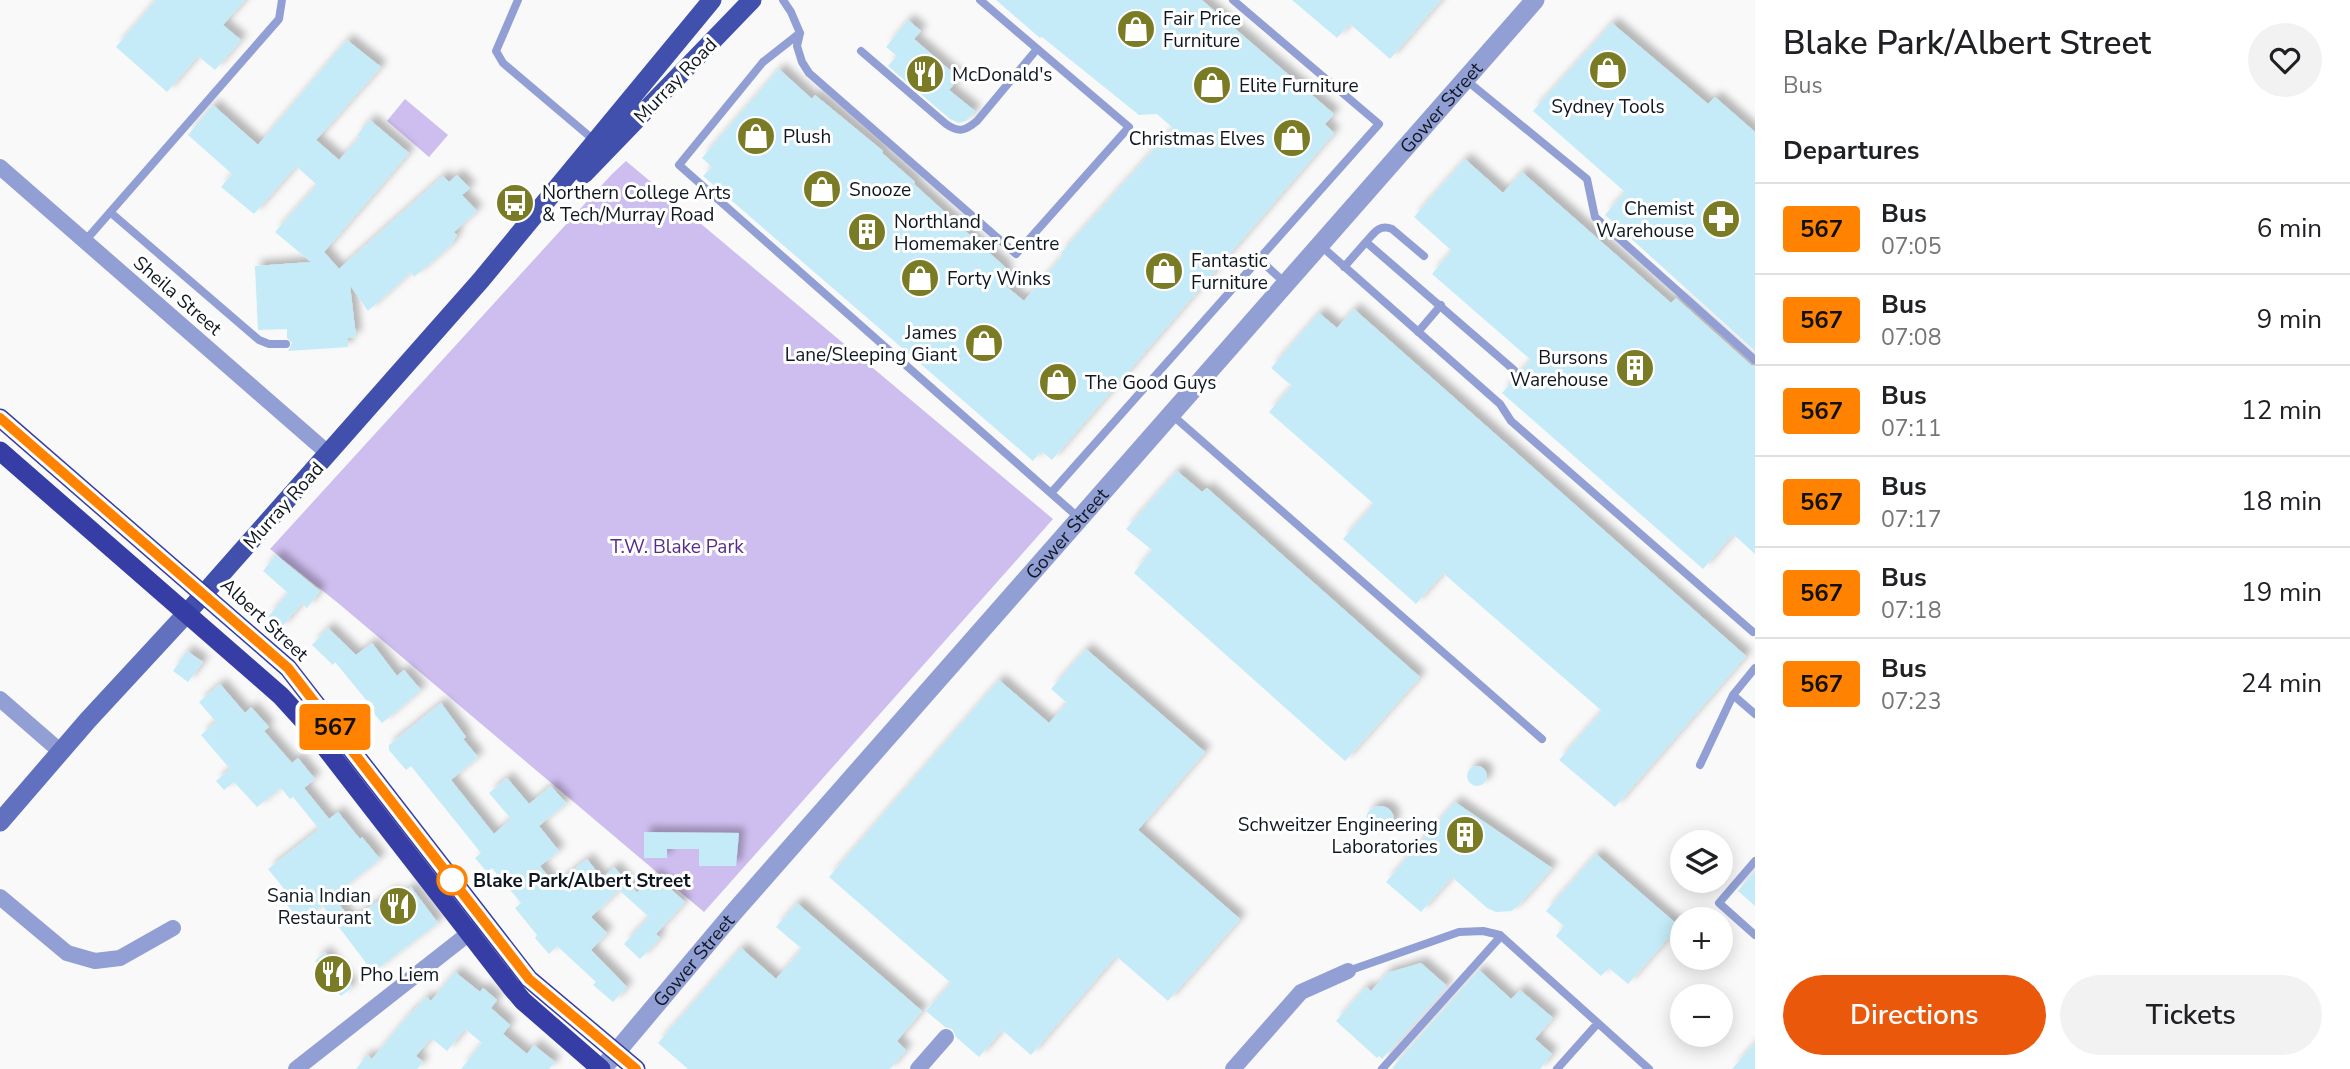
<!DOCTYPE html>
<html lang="en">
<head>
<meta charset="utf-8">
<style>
	:root { --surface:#fff; --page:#f2f2f2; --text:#202124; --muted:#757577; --line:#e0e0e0; --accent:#ea580c }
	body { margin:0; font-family:"Nunito Sans",sans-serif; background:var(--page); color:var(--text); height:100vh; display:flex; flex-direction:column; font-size:26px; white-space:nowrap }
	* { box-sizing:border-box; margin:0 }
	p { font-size:23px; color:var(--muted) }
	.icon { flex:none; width:38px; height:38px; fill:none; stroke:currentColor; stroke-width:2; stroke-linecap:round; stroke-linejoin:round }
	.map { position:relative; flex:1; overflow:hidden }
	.details { display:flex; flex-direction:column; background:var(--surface); width:595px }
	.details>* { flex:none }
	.badge { padding:0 14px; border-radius:5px; font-size:24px; line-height:46px }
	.fabs { position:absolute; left:1670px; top:830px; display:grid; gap:14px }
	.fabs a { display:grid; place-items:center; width:63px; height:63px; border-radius:50%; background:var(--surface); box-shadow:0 4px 18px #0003; font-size:35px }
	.map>.badge { position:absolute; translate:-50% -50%; box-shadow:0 0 0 4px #fff }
	h2 { padding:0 28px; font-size:26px; line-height:63px }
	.round { display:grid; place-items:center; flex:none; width:74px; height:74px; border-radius:37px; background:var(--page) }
	.head { display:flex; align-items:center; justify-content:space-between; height:119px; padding:0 28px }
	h1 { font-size:33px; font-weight:600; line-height:52px }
	.cta { display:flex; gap:14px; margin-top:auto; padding:14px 28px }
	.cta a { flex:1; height:80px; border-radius:42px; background:var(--accent); color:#fff; font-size:28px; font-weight:600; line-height:80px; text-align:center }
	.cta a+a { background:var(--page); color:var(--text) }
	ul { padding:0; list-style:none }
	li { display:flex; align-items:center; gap:21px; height:91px; padding:0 28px; border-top:2px solid var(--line) }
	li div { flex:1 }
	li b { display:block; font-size:26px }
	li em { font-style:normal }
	li .badge { min-width:77px; font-weight:700; text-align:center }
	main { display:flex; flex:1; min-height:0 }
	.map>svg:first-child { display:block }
	.green { fill:#cebeef }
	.building { fill:#c4ebf7; filter:url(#shadow) }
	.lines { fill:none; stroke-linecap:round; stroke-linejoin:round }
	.service { stroke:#919fd4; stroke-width:8 }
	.minor { stroke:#919fd4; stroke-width:16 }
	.tertiary { stroke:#919fd4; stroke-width:19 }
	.secondary { stroke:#6171bf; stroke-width:19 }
	.primary { stroke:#414fad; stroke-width:19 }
	.trunk { stroke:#363ea5; stroke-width:19 }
	.line-casing { stroke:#fff; stroke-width:16 }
	.line { stroke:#ff8200; stroke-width:10 }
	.stop-dot { fill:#fff; stroke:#ff8200; stroke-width:3.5 }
	.labels { text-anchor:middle; stroke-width:6; stroke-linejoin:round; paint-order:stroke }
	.poi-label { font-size:19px; fill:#0f1821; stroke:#fff; text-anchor:start }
	.street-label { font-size:19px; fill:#0f1821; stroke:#fff }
	.park-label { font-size:19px; fill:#552c89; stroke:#fff }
	.stop-label { font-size:19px; font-weight:bold; fill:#0f1821; stroke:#fff; text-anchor:start }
</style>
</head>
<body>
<main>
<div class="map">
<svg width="1755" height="1069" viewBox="0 0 1755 1069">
	<defs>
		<filter id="shadow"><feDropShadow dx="6" dy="-6" stdDeviation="3.5" flood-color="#0004"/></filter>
	</defs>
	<rect width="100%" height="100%" fill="#f9f9f9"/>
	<path class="green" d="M405,99L448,135L429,157L387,121Z
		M626,161L1053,519L704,912L338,603L270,549L612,174Z"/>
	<path class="building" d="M156,0H245L223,25L241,40L215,70L198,56L167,92L116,47Z
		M996,0H1202L1334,114L1325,124L1334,133L1052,460L1041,451L1033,461L703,176L712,167L702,158L779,69L812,99L815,95L883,151L882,153L915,182L914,184L1006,268L1007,287L1024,301L1063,255L1061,253L1173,128L1157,114L1139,115L1042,37L1040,38Z
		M1292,0H1441L1390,59L1350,24L1337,38Z
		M908,20L921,31L914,39L959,78L949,90L975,111L966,121L959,123L950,119L888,66L897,56L886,47Z
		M1612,23L1708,104L1715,97L1755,132V351L1605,215L1625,192L1533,111Z
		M347,40L381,67L316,140L339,160L360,137L357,135L370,120L409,153L324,252L339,269L443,176L449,182L457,175L470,188L462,195L477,211L454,232L457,235L450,246L414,277L411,272L368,311L350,285L356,337L348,338V347L288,351L292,343L287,338V329L258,330L255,266L311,262L275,232L317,185L296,166L254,214L221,187L232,174L188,135L213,105L258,145Z
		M1465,159L1503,193L1522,172L1671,303L1676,298L1751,365L1755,366V554L1733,534L1703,569L1502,393L1531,360L1432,274L1452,251L1414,217Z
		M1354,309L1746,656L1615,807L1559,760L1602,711L1443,573L1416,604L1343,539L1374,504L1269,412L1292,386L1271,368L1319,313L1337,328Z
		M1177,471L1202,492L1207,488L1420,677L1345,761L1134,573L1152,550L1126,529Z
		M276,555L320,591L307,608L302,603L281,628L268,617L288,593L263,571Z
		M328,628L356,655L372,643L397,676L404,670L421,690L382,723L365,703L367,701L335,662L333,665L312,645Z
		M1086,649L1205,752L1138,830L1240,919L1168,1001L1116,956L1031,1055L1002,1030L979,1057L956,1037L952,1029L945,1027L926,1011L951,983L829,877L999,680L1049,723L1067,703L1051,689Z
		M187,651L203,662L188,682L173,671Z
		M220,684L245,713L251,707L269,727L264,731L292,763L298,758L315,779L304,788L329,819L338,812L360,839L362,837L380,859L333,896L351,920L393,891L398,897L411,887L438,923L373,972L322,905L301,922L283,900L289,895L268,869L319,829L293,797L290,799L281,788L257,807L234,782L224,790L216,781L230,769L201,735L216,722L199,702Z
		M441,703L466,737L463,739L478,757L451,780L494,834L511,819L489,793L507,778L529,804L551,786L566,803L539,826L559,851L540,866L555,885L587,859L602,878L614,867L637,893L654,874L685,902L656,934L660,938L640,959L624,944L649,917L619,890L591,917L607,933L591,950L627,987L613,1002L593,985L596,982L557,946L549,954L535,938L537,935L515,908L521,903L492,868L487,872L475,858L481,853L411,766L406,770L389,750V745Z
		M1467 776a10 10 0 1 1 20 0a10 10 0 1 1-20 0Z
		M1455,802L1552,868L1517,907L1511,911L1496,912L1487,908L1452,877L1421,912L1386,882Z
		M1366 820a14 14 0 1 1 28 0a14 14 0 1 1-28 0Z
		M644,832L739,833L736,866H699V849H667V858H644Z
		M1596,854L1679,926L1628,984L1609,968L1601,976L1556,936L1564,926L1546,911Z
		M1755,871V906L1738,891Z
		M797,903L922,1011L897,1041L906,1050L890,1069H688L658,1043L741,948L776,979L802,949L776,927Z
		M325,952L352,987L341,996L315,961Z
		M1421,963L1447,986L1382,1059L1379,1056L1377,1058L1336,1021L1366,987L1371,991L1387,973Z
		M1479,970L1511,999L1520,990L1553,1018L1535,1039L1552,1054L1540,1069H1394L1392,1068Z
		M455,972L480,992L483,988L497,1000L491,1008L510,1025L503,1034L527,1054L534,1045L555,1062L549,1069H461L482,1043L465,1029L447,1051L431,1038L416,1056L423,1062L417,1069H356L367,1055L372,1059L412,1011L413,1012L426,997L431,1001Z
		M1755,1043V1069H1732Z"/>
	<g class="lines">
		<path class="service" d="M518,0L496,51L503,63L595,141
			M783,0L791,12L800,33L797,46L802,62L809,73L1016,254L1129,127L980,0
			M800,33L763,62L679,165L1079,518
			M861,51L946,124C959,133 965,131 977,121L1037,49
			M1466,80L1587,179L1595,217L1755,360
			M110,212L259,340L269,344H286
			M85,241L279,19L282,0
			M1366,242C1374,233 1379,224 1392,229L1424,256
			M1320,245L1500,404L1511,421L1753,632
			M1259,259L1285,283
			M1344,267L1366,242L1514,370
			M1418,332L1441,305
			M1171,414L1542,739
			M1051,493L1379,124L1233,0
			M1755,668L1733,695L1755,714
			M1700,765L1733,695
			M1755,861L1719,903L1755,935
			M1348,971L1459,932L1483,931L1500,935L1649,1069
			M1382,1069L1501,936
			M1557,1069L1598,1023"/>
		<path class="minor" d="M0,167L329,454
			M0,699L61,752
			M0,897L67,953L95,961L120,958L173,928
			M296,1069L477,927
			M918,1069L946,1037
			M1233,1069L1301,992L1348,971"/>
		<path class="tertiary" id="s1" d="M602,1069L734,912L1535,0"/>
		<path class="secondary" d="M0,822L88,720L187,613"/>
		<path class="primary" d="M584,174L752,0
			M187,613L481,280L712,0"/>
		<path class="trunk" d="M0,418L288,668L529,979L636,1069
			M0,451L281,696L311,729L511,987L523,1001L601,1069"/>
	</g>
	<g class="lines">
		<defs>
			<path id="line" d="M0,418L288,668L529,979L636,1069"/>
		</defs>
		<use href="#line" class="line-casing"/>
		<use href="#line" class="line"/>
	</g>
	<defs>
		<symbol id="shop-disc" viewBox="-11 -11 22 22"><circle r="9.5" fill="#7a7c25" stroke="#fff"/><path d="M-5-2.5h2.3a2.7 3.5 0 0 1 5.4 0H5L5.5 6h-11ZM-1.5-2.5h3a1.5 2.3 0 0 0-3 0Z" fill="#fff"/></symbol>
		<symbol id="restaurant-disc" viewBox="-11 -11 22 22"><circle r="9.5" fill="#7a7c25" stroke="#fff"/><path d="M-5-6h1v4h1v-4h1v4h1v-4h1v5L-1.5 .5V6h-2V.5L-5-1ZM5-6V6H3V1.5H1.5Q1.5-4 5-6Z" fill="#fff"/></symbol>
		<symbol id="bus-disc" viewBox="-11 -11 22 22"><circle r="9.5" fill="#7a7c25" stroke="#fff"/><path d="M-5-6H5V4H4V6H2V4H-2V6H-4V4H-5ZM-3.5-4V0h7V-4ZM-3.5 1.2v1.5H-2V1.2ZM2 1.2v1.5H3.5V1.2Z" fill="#fff"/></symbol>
		<symbol id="pharmacy-disc" viewBox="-11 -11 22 22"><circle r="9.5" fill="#7a7c25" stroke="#fff"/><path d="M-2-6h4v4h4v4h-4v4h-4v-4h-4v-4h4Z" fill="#fff"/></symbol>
		<symbol id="building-disc" viewBox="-11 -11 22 22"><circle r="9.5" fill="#7a7c25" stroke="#fff"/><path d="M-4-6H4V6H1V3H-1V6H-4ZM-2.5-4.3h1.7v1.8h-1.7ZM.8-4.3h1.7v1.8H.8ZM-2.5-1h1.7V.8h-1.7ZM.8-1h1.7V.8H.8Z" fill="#fff"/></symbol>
	</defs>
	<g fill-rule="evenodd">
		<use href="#shop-disc" x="1114" y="7" width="44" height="44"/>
		<use href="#shop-disc" x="1586" y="48" width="44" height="44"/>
		<use href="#restaurant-disc" x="903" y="52" width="44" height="44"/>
		<use href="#shop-disc" x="1190" y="63" width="44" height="44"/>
		<use href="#shop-disc" x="734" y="114" width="44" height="44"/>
		<use href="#shop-disc" x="1270" y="116" width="44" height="44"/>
		<use href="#shop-disc" x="800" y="167" width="44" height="44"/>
		<use href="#bus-disc" x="493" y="181" width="44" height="44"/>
		<use href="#pharmacy-disc" x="1699" y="197" width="44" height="44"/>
		<use href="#building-disc" x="845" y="210" width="44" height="44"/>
		<use href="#shop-disc" x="1142" y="249" width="44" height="44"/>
		<use href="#shop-disc" x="898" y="256" width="44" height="44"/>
		<use href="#shop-disc" x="962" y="321" width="44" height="44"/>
		<use href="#building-disc" x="1613" y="346" width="44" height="44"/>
		<use href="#shop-disc" x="1036" y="360" width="44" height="44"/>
		<use href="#building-disc" x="1443" y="813" width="44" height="44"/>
		<use href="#restaurant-disc" x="376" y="884" width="44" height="44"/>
		<use href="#restaurant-disc" x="311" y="952" width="44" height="44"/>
	</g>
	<circle class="stop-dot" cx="452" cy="880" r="14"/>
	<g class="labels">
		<g class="poi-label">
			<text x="1163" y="25">Fair Price<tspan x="1163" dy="22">Furniture</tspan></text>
			<text x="952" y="81">McDonald's</text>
			<text x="1239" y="92">Elite Furniture</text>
			<text x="1608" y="113" text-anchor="middle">Sydney Tools</text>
			<text x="783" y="143">Plush</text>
			<text x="1265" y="145" text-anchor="end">Christmas Elves</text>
			<text x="849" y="196">Snooze</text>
			<text x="542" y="199">Northern College Arts<tspan x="542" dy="22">&amp; Tech/Murray Road</tspan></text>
			<text x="1694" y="215" text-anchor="end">Chemist<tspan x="1694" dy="22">Warehouse</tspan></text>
			<text x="894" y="228">Northland<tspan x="894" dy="22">Homemaker Centre</tspan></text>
			<text x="1191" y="267">Fantastic<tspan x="1191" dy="22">Furniture</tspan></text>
			<text x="947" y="285">Forty Winks</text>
			<text x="957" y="339" text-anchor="end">James<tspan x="957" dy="22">Lane/Sleeping Giant</tspan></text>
			<text x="1608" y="364" text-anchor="end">Bursons<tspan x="1608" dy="22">Warehouse</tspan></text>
			<text x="1085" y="389">The Good Guys</text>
			<text x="1438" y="831" text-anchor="end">Schweitzer Engineering<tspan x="1438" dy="22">Laboratories</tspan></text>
			<text x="371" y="902" text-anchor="end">Sania Indian<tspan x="371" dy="22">Restaurant</tspan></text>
			<text x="360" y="981">Pho Liem</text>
		</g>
		<g class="street-label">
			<text transform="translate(675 80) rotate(-46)" y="7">Murray Road</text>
			<text dy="7" stroke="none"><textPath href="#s1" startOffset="1276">Gower Street</textPath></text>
			<text transform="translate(178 295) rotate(41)" y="7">Sheila Street</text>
			<text transform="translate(283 505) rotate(-48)" y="7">Murray Road</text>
			<text dy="7" stroke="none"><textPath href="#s1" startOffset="709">Gower Street</textPath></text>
			<text transform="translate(265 619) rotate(43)" y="7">Albert Street</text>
			<text dy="7" stroke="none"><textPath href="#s1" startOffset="142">Gower Street</textPath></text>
		</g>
		<g class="park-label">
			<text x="677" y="553">T.W. Blake Park</text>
		</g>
		<g class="stop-label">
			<text x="473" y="887">Blake Park/Albert Street</text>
		</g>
	</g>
</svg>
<div class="fabs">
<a><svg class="icon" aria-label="layers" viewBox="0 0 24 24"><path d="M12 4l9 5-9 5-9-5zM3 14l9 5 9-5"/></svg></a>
<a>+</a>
<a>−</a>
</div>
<b class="badge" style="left:335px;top:727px;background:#ff8200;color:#111">567</b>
</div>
<section class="details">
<div class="head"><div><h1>Blake Park/Albert Street</h1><p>Bus</p></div><a class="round"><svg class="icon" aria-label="heart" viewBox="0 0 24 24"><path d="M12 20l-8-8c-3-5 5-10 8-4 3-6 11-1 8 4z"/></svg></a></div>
<h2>Departures</h2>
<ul>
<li><span class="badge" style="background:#ff8200;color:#111">567</span><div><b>Bus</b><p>07:05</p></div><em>6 min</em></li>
<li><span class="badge" style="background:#ff8200;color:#111">567</span><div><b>Bus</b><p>07:08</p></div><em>9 min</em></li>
<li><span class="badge" style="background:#ff8200;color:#111">567</span><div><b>Bus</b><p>07:11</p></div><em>12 min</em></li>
<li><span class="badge" style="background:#ff8200;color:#111">567</span><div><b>Bus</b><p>07:17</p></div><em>18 min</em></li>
<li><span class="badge" style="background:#ff8200;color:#111">567</span><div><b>Bus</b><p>07:18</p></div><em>19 min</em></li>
<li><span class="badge" style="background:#ff8200;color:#111">567</span><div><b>Bus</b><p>07:23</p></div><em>24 min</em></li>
</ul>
<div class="cta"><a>Directions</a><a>Tickets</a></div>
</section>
</main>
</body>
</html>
